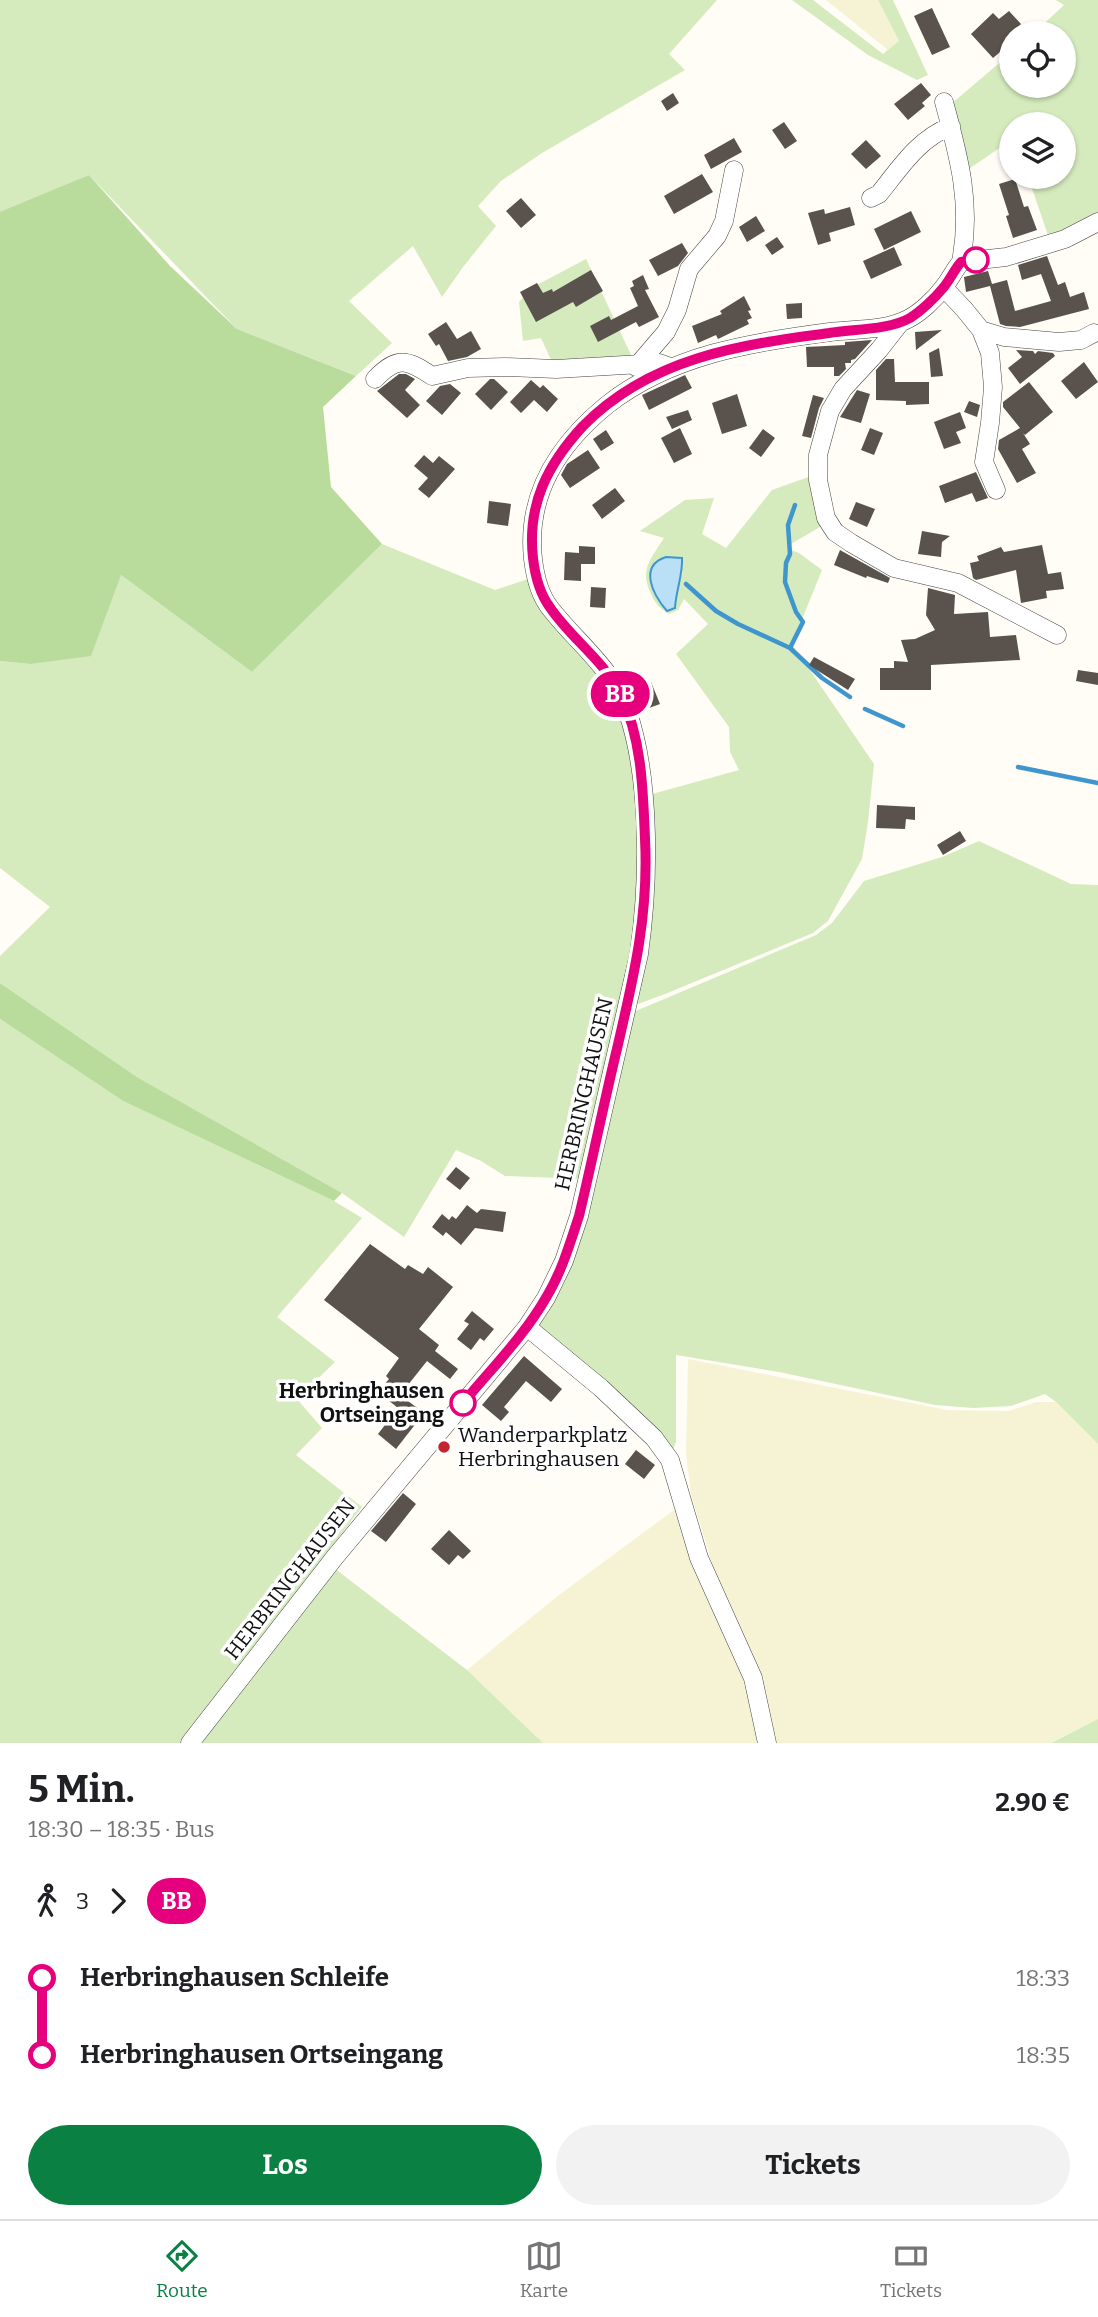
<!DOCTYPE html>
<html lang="de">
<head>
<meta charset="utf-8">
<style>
	:root { --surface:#fff; --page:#f2f2f2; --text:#202124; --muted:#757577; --line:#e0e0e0; --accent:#0b8043 }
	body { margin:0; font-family:Bitter,serif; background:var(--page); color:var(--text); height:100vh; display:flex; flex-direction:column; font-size:26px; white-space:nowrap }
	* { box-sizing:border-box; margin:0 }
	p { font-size:23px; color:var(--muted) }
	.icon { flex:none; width:38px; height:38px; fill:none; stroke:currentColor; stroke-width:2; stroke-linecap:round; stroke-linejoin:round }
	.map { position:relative; height:1743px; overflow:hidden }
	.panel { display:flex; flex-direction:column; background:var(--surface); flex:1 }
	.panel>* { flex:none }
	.badge { padding:0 14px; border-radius:23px; font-size:24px; line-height:46px }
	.controls { position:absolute; left:999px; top:21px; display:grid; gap:14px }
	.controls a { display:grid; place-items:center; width:77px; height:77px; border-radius:50%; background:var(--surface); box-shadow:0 2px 5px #0004; font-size:35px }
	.map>.badge { position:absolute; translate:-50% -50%; box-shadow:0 0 0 4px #fff }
	.legs { display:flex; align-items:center; gap:10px; height:77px; padding:0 28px; font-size:23px }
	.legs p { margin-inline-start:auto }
	.head { display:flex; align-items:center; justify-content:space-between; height:119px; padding:0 28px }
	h1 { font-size:38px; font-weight:700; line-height:52px }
	.cta { display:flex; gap:14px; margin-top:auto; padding:14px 28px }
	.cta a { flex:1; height:80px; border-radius:42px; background:var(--accent); color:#fff; font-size:28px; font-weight:700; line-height:80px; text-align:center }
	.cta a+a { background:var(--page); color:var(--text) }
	ul { padding:0 28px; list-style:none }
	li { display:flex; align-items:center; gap:24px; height:77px; font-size:26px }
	li i { display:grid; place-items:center; width:10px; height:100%; margin:0 9px; background:currentColor }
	li i::after { content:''; width:18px; height:18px; margin:-9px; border:5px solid; border-radius:50%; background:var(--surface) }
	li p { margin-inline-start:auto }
	li:first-child i { background:linear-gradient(#0000 50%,currentColor 0) }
	li:last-child i { background:linear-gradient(currentColor 50%,#0000 0) }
	.tabs { display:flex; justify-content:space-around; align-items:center; height:98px; border-top:2px solid var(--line); background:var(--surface); font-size:19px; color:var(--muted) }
	.tabs a { display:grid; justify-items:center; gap:4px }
	.tabs .on { color:var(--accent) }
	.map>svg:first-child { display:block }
	.farmland { fill:#f6f3d4 }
	.green { fill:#d5ebbd; fill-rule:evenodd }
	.forest { fill:#b9dc9c }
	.water { fill:#b9e0f7; stroke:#3f96cf; stroke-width:2 }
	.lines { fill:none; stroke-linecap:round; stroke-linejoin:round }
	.stream { stroke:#3f96cf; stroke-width:4.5 }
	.building { fill:#5a524d }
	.minor-casing { stroke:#444; stroke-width:19 }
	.minor { stroke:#fff; stroke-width:18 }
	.line-1-casing { stroke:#fff; stroke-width:16 }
	.line-1 { stroke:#e6007e; stroke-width:10 }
	.stop-1-dot { fill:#fff; stroke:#e6007e; stroke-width:3.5 }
	.poi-dot { fill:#c4262e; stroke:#fff; stroke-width:2.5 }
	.labels { text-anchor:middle; stroke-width:7; stroke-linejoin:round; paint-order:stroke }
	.street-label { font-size:21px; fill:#111; stroke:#fff }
	.stop-label { font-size:21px; font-weight:bold; fill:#111; stroke:#fff; text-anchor:end }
	.poi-label { font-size:21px; fill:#111; stroke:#fff; text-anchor:start }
</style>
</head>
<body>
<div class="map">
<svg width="1098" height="1743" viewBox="0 0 1098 1743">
	<rect width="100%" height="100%" fill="#fffdf5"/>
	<path class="farmland" d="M826,0H878L899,41L888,50Z
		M688,1359L947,1410L1008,1411L1036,1402H1056L1098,1444V1719L1050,1743H767L691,1494L686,1452Z
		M678,1507L747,1669L762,1743H543L467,1670L555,1598Z"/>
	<path class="green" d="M0,0H717L669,54L685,70L542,153L501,181L478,206L496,226L463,267L442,297L413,246L349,301L392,343L356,376L237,329L89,175L0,216Z
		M792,0H813L883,54L899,41L878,0H893L928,75L917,80L868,55Z
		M1056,0H1098V216L1049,238L1028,177H1064V124H1012L1011,140L966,171L950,105L1011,53L1012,86H1064V33H1034L1064,5Z
		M586,259L633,359L553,364L541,338L523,341L519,302L531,288Z
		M814,475L825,524L791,544V550L799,553L822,570L792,644L874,764L868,822L862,859L828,921L813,933L665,994L638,1004H632L645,796L739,770L730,752L729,727L676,654L708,624L684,599L678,610L669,614C660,608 656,605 651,594C639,569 651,559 664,538L640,531L685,500L714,498L702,534L726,548L772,490ZM683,571L676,595L675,607L667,611L659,602Z
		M382,544L495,590L531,578L607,679L625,715L641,840L634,939L582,1179L505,1176L481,1161L456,1150L404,1237L342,1193L137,1077L0,983V956L50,907L0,868V661L30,664L121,575L252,672Z
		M979,841L1071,884L1098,885V1444L1056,1402L1045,1394L1011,1406L973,1408L935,1405L779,1372L676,1355V1442L671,1455L534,1334L574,1247L631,1013L816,935L832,923L864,881L942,857Z
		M0,1019L123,1101L334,1201L362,1218L277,1317L335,1362L297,1399L322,1428L296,1455L362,1507L326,1554L334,1568L467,1670L543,1743H0Z
		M1098,1719V1743H1050H1051Z"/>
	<path class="forest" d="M89,175L170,266L237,329L356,376L323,407L331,487L382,544L252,672L121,575L91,656L30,664L0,661V212Z
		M0,983L137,1077L342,1193L334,1201L123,1101L0,1019Z"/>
	<path class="water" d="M666,557L682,558C683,575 676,590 675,608L667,611C653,595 638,566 666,557Z"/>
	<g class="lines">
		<path class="stream" d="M686,584L716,611L738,624L790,648L822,678L850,697
			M790,648L803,622L796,612L785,582L786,563L790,554L788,525L795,505
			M865,709L903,726
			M1018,767L1098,783"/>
	</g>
	<path class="building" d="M932,8L950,47L932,55L914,16Z
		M1009,11L1021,24L1012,33V42L993,58L971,34L993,13L999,19Z
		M921,83L931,95L922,103L925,106L908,120L894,104Z
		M673,93L679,103L667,111L661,101Z
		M784,122L797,141L785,149L772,130Z
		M734,138L742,152L711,169L704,155Z
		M866,140L881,156L866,169L851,154Z
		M702,174L713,192L674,214L664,196Z
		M1015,179L1024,207L1028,206L1037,230L1013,238L1006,216L1009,215L999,184Z
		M521,198L536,215L521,228L506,211Z
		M850,207L855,225L829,233L831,241L818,245L808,213L824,209L825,214Z
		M911,211L921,232L884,250L874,229Z
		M756,216L765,231L747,242L739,227Z
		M777,237L784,247L772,255L765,245Z
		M682,243L688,253L678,266L658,276L649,260Z
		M894,247L902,265L871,279L863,261Z
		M1047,256L1058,285L1065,282L1070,297L1084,292L1089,309L1020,327L1006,326L1000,324L990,286L966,292L964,277L988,271L992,284L1007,280L1015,311L1051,301L1041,274L1022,280L1018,265Z
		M591,270L603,291L576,307L573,302L536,322L520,292L537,283L543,293L552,289L553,292Z
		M643,275L649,289L645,290L659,317L639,327L636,322L598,342L590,326L609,316L611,320L638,306L630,288L634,286L632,281Z
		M744,296L751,310L748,311L752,318L747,320L749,324L718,339L716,335L698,343L692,326L722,314L720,311Z
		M802,303V318L787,319L786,304Z
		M446,322L457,339L471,331L481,349L467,357L448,361L439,344L436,346L428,334Z
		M942,330L916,350L915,332Z
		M872,340L855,359L851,360V363H845L846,369L839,376H834V367H807L806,347L845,345V342Z
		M939,348L943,376L931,377L929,353Z
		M1016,350L1033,351L1035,354L1038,351L1053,353L1055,356L1020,384L1008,368L1022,357Z
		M886,359H894L895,382H929V404L906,405V401L876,400V370Z
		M1084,362L1098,382L1076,399L1061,381Z
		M399,374H406L415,379L405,390L420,405L407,418L377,391Z
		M685,375L692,388L649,410L642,395Z
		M490,379H494L508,392L491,410L475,394Z
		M531,380L540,388L543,385L558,399L547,412L534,400L521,413L510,402Z
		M1029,382L1053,412L1025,435L1023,433L1030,444L1022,449L1036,473L1017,483L998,449L999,440L1020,428L1003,407V402Z
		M450,384L461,393L442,415L426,401L440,386Z
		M857,390L870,394L861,423L840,417Z
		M737,394L747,426L722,434L712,403Z
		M813,395L824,398L819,408L811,438L802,436Z
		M969,401L980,405L977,417L964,412Z
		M688,410L692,420L672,429L666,417Z
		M960,412L966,428L956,432L961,443L944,449L934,422Z
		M680,428L692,454L674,463L661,438Z
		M870,428L883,433L874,455L861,450Z
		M763,429L775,438L761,457L749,448Z
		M606,430L614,443L601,451L593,439Z
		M588,450L600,468L570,488L561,475L567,464Z
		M424,455L433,463L439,456L455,469L429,498L418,489L428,478L414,466Z
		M976,472L988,498L976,502L972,493L945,503L939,486Z
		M615,488L625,501L602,519L592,505Z
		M489,501L511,504L508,526L487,523Z
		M856,502L875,509L867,527L849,519Z
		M922,531L950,536L942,542L941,557L918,554Z
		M1042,545L1048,574L1061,572L1064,589L1046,591L1047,598L1021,603L1016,570L976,580L973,578L970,563L979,561L977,556L1001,547L1004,552Z
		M579,546L595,547V564H581V581L564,580L565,552L579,553Z
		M840,550L890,578L888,583L867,576L866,578L834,565Z
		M591,587L606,588L605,608L590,607Z
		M928,588L955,595L954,614L988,612L990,637L1016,635L1020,660L931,665V690H880V668H894V661L908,662L901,640L915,639L935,630L926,615Z
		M814,657L855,679L848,690L809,665Z
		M1078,670L1098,673V685L1076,681Z
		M651,682L660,704L649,708L640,687Z
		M877,805L915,807V820L906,819L905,829L876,828Z
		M960,831L966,841L943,855L937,845Z
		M456,1167L470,1178L460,1190L446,1179Z
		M467,1205L477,1213L481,1209L506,1212L503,1232L475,1228L461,1245L446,1232L443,1236L432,1227L442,1214L449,1220L452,1216L456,1219Z
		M370,1244L405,1269L408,1265L423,1274L428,1267L453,1287L419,1329L439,1345L435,1351L458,1369L450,1379L427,1361L400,1395L424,1413L396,1449L378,1434L398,1408L378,1392L389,1379L386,1376L399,1358L324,1300Z
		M472,1311L494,1329L484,1341L480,1338L471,1350L457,1339L469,1324L464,1321Z
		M524,1356L562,1389L551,1402L526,1381L504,1407L509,1412L501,1421L482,1405Z
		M636,1450L655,1465L644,1479L625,1464Z
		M403,1493L416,1504L386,1542L371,1531Z
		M449,1530L471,1551L463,1559L458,1555L449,1565L431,1549Z"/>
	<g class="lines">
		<defs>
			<path id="minor" d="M944,102C959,157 972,204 961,262
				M871,198L879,194C900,168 918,139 951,126
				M944,288L964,309L981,330L1004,337L1059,342L1081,340L1094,333
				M901,322L879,350L843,389L830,411L818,455V480L826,518L835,532L851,543L894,568L958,583L1057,635
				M981,330L990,353L993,387L990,423L984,462L996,490
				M636,367L666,332L677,310L689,269L717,236L724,221L734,170
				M375,379C397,356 407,359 432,376L468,368L505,367L556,369L659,363L670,367
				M527,1327L601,1388L654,1438L670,1460L699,1558L753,1678L767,1743
				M190,1743L335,1557L527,1327L546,1298L564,1261L579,1216L639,954C649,882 651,782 628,713C614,669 577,643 550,608C539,594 535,576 533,559C526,494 558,445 607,405C670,355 752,342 830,332C855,329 885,331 908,319C920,313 935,299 943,288C950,280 954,270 961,262L1006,257L1065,239L1098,222"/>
		</defs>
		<use href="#minor" class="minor-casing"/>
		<use href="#minor" class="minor"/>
	</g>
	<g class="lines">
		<defs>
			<path id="line-1" d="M463,1403C492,1368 525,1335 547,1296C562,1271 570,1243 579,1216C592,1162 603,1107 616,1053C633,980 649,916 645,839C643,791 642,739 621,695C604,660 570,638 549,606C539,592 535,575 533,558C527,505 547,465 583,426C650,358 738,345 829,333C853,329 889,330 910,318C921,311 935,298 943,288C950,280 954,270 961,262L976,260"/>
		</defs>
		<use href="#line-1" class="line-1-casing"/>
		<use href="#line-1" class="line-1"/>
	</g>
	<g class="stop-1-dot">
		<circle cx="976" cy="260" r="12"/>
		<circle cx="463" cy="1403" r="12"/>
	</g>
	<circle class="poi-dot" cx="444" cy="1447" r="7"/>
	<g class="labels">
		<g class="street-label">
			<text transform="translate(584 1094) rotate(-77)" y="7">HERBRINGHAUSEN</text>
			<text transform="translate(290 1579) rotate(-52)" y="7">HERBRINGHAUSEN</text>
		</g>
		<g class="stop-label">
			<text x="444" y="1398">Herbringhausen<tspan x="444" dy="24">Ortseingang</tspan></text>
		</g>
		<g class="poi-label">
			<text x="458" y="1442">Wanderparkplatz<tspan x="458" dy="24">Herbringhausen</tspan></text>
		</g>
	</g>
</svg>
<div class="controls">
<a><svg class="icon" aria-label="locate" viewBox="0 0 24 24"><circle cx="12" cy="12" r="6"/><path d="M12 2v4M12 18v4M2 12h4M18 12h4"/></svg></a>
<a><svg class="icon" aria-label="layers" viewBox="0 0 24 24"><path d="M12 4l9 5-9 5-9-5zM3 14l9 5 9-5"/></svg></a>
</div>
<b class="badge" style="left:620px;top:694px;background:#e6007e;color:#fff">BB</b>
</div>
<section class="panel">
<div class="head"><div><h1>5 Min.</h1><p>18:30 – 18:35 · Bus</p></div><b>2.90 €</b></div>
<div class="legs"><svg class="icon" aria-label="walk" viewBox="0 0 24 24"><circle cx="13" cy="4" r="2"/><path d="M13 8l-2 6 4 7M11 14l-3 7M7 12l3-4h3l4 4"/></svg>3<svg class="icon" aria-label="forward" viewBox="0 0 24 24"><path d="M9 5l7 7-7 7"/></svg><b class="badge" style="background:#e6007e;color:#fff">BB</b></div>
<ul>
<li><i style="color:#e6007e"></i><b>Herbringhausen Schleife</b><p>18:33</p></li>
<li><i style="color:#e6007e"></i><b>Herbringhausen Ortseingang</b><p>18:35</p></li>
</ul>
<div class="cta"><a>Los</a><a>Tickets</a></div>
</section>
<nav class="tabs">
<a class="on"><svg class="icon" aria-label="directions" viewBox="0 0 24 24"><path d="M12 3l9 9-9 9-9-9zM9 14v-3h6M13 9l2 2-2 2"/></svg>Route</a>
<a><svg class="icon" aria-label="map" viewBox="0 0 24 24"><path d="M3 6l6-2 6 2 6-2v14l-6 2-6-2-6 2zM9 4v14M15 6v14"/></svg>Karte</a>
<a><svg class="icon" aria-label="tickets" viewBox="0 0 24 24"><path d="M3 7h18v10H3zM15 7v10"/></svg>Tickets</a>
</nav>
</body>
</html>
